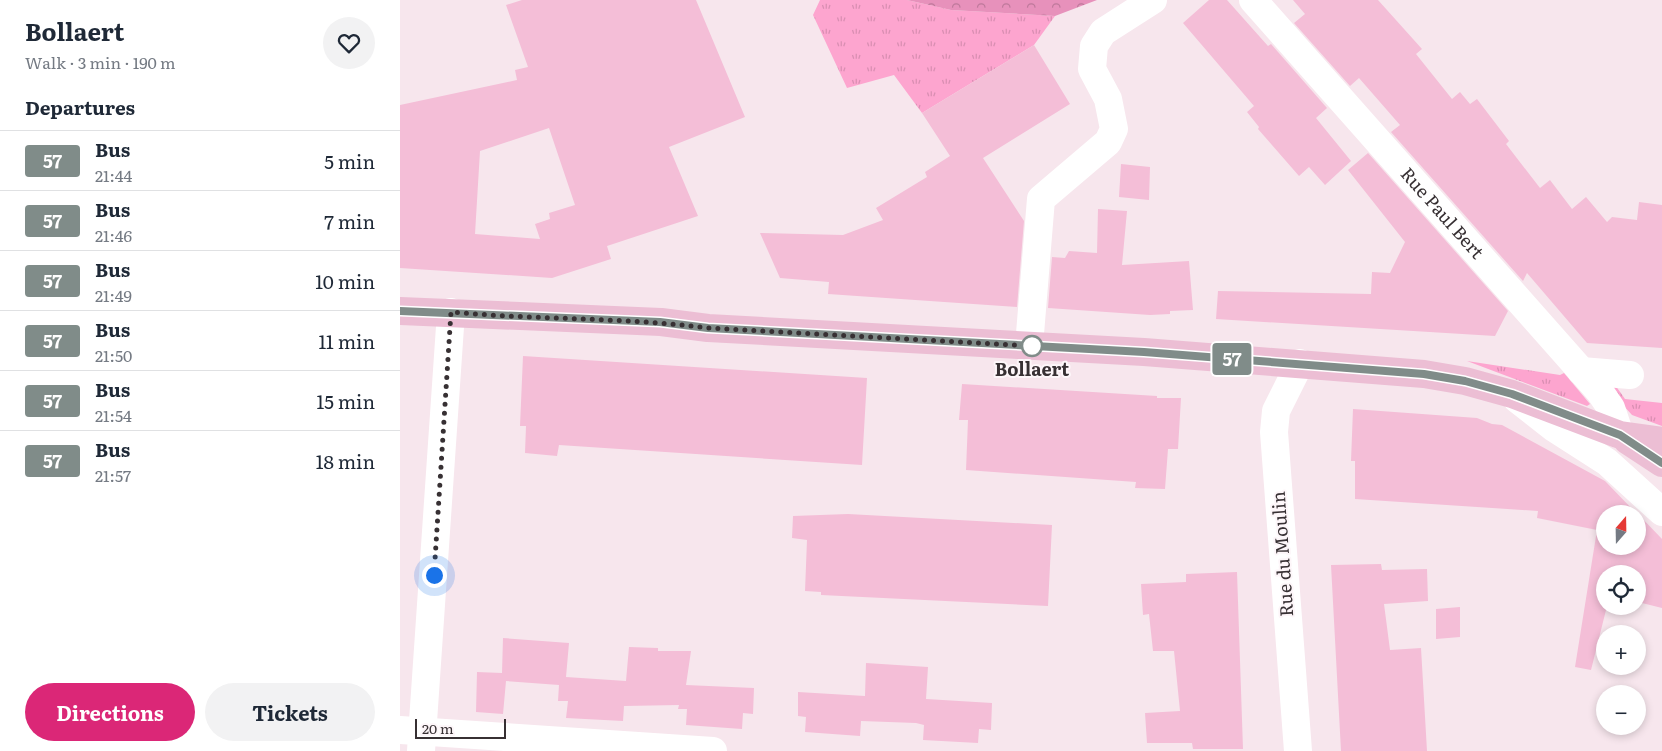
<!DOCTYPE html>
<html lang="en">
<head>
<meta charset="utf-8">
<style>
	:root { --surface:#fff; --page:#f2f2f3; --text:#1f2937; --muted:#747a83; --line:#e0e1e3; --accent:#db2777 }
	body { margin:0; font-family:Literata,serif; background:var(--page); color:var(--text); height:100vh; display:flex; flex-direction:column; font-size:19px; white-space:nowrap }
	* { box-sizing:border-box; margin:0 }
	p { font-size:16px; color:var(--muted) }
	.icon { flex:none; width:28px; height:28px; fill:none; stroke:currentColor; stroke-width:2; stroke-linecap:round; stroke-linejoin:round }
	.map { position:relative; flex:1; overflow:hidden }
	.side { display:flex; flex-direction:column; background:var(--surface); width:400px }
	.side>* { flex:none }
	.badge { padding:0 10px; border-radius:4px; font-size:18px; line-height:32px }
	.needle { width:32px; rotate:20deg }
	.buttons { position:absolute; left:1196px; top:505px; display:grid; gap:10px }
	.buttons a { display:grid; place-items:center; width:50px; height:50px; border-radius:50%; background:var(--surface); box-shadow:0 2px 8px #0003; font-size:25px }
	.scale { position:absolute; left:15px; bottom:12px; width:91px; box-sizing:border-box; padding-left:5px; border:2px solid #373033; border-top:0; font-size:14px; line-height:18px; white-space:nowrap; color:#373033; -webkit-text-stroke:4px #fdf6f9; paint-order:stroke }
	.you { position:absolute; width:25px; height:25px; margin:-12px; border:4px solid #fff; border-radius:50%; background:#1a73e8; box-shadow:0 0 0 8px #1a73e833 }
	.map>.badge { position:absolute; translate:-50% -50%; box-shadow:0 0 0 2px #fff }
	h2 { padding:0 25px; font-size:19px; line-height:45px }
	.round { display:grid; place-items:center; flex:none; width:52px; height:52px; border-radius:26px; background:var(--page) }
	.summary { display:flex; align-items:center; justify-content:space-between; height:85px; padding:0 25px }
	h1 { font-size:24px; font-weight:700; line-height:38px }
	.cta { display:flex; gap:10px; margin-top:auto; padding:10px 25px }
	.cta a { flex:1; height:58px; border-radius:30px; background:var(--accent); color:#fff; font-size:20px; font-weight:700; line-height:58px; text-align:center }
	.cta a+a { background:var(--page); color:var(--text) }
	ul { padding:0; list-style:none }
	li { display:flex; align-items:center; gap:15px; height:60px; padding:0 25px; border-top:1px solid var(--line) }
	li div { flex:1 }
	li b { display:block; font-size:19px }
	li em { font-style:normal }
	li .badge { min-width:55px; font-weight:700; text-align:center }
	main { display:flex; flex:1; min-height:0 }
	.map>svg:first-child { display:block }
	.grass { fill:url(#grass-tufts) }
	.forest { fill:url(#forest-crowns) }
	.building { fill:#f4bed7; fill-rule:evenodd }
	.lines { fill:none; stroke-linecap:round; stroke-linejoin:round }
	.minor { stroke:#fff; stroke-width:28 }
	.major { stroke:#ecbed4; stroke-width:28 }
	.line-casing { stroke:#fff; stroke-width:11 }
	.line { stroke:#808c89; stroke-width:8 }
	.walk { stroke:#373033; stroke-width:5; stroke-dasharray:0 9 }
	.stop-dot { fill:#fff; stroke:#808c89; stroke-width:2.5 }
	.labels { text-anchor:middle; stroke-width:4; stroke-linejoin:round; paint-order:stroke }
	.street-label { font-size:18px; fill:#373033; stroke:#fdf6f9 }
	.stop-label { font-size:18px; font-weight:bold; fill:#373033; stroke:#fdf6f9 }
</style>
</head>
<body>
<main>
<section class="side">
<div class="summary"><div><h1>Bollaert</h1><p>Walk · 3 min · 190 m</p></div><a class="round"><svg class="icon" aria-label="heart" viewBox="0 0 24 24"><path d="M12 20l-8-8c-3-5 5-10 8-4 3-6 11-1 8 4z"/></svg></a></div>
<h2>Departures</h2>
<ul>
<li><span class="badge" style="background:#808c89;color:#fff">57</span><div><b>Bus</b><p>21:44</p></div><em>5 min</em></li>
<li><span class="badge" style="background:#808c89;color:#fff">57</span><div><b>Bus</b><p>21:46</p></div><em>7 min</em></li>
<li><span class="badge" style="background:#808c89;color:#fff">57</span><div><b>Bus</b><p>21:49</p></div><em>10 min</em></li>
<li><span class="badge" style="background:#808c89;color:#fff">57</span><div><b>Bus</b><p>21:50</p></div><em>11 min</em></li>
<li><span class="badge" style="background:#808c89;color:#fff">57</span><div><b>Bus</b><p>21:54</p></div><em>15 min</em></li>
<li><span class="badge" style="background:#808c89;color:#fff">57</span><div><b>Bus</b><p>21:57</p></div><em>18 min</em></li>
</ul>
<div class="cta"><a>Directions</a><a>Tickets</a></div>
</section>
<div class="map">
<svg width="1262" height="751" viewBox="0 0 1262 751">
	<defs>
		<pattern id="grass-tufts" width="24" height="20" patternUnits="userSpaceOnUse" patternTransform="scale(1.25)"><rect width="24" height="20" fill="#fda5cf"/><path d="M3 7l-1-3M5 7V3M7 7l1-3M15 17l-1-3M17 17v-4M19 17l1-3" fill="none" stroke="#d98eb2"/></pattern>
		<pattern id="forest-crowns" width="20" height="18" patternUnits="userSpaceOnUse" patternTransform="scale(1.25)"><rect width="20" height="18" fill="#e791bb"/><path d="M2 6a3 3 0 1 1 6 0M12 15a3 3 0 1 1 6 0" fill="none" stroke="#bc7799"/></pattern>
	</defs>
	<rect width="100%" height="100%" fill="#f7e6ed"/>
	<path class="grass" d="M420,0H507L551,10L655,16L634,45L522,113L494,75L447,88L413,15Z
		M1067,361L1160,375L1164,373L1190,404L1187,406Z
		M1213,382L1225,399L1262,403V426L1232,415L1205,385Z"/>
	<path class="forest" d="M507,0H697L655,16L551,10Z"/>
	<path class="building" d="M122,0H296L345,117L269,147L298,216L207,246L211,259L152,278L0,268V105L117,80L115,70L128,67L106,5ZM149,128L175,205L149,213L150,219L135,224L140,239L75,234L80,151Z
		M809,0H827L868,46L871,44L927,108L916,118L951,161L925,185L909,167L899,176L858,129L859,127L847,112L854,106L783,23Z
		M893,0H978L1022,49L1016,54L1052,99L1060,92L1070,104L1077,99L1109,141L1106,144L1140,188L1150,180L1172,209L1186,197L1207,222L1212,217L1237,220L1239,202L1262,205V348L1187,343L1127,273L1123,281L991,132L1000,125L959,78L950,86L894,23L905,14Z
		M634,45L670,104L583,158L624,221L617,307L428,294L429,282L380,278L360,233L443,235L483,220L476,208L527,177L525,172L550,156L522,113Z
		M968,153L1108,311L1095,336L816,319L818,291L971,294L972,272L990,273L1005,242L948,170Z
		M721,164L750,167L749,200L719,197Z
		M698,209L727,211L722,265L789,261L793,310L770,311V314L750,315L648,308L652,257L665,258L669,251L697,253Z
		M123,356L467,378L462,465L159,445L157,456L125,453L126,426H120Z
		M562,384L757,396V398H781L778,449H768L765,489L735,488L736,482L566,470L568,420H559Z
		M953,409L1077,418L1092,424L1102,425L1205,481L1237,514H1205V546H1238V514L1262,539V608L1238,602V574H1205V606H1207L1191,670L1175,667L1197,530L1137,518L1138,511L955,499V461H951Z
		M448,514L652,525L648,606L421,595V592L405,591L407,540L392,538L393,516Z
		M981,564L982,570L1027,569L1028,601L984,604L990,650L1021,648L1027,751H941L931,565Z
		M837,572L843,749H793L792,743H747L745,713L780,711L774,651H753L749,614L743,615L741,584L786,582V574Z
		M1060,607V637L1036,639V609Z
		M103,638L169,643L166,677L226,681L229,647L258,648V651H291L286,685L354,688L353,714L343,713L342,729L286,725L287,709H278L279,705L224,706L223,721L166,718L168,701H158L159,685L106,681L103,714L76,712L77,672L102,673Z
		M466,663L528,667L526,699L592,703L591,730L579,729L578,743L523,740L524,725L516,723L461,721L460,736L405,732L406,717L398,716V692L465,696Z"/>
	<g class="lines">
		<g class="minor">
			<path id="s1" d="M853,0L1200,392L1211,408L1220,435"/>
			<path d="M629,346L641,199L708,142L714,129L708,99L692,69L694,46L703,32L753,0"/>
			<path d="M1181,371L1230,375"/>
			<path d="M1117,399L1154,428L1207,462L1262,512"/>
			<path d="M0,730L313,751"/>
			<path d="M21,751L51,312"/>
			<path d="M898,751L874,432L876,411L900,363"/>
		</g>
		<path class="major" d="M0,311L261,322L308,328L744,352L1024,374L1065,381L1112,394L1220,435L1262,441
			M1227,440L1262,463"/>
	</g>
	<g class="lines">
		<defs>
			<path id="line" d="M0,311L260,322L308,328L744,352L1024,374L1065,381L1112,394L1220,435L1262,463"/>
		</defs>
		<use href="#line" class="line-casing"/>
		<use href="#line" class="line"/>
		<path class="walk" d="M34,575L51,312C137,320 223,317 308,328L632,346"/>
	</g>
	<circle class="stop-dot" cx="632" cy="346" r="10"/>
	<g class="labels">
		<g class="street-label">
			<text dy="6" stroke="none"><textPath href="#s1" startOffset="285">Rue Paul Bert</textPath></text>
			<text transform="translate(883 554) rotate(-94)" y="6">Rue du Moulin</text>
		</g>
		<g class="stop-label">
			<text x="632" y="376">Bollaert</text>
		</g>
	</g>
</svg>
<div class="buttons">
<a><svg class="needle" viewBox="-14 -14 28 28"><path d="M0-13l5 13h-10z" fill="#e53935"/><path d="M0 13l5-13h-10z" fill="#747a83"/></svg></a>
<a><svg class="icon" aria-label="locate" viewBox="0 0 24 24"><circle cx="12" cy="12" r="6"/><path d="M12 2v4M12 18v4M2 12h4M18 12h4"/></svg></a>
<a>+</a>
<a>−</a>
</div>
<div class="scale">20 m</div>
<div class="you" style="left:34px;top:575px"></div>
<b class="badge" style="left:832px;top:359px;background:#808c89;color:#fff">57</b>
</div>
</main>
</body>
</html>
